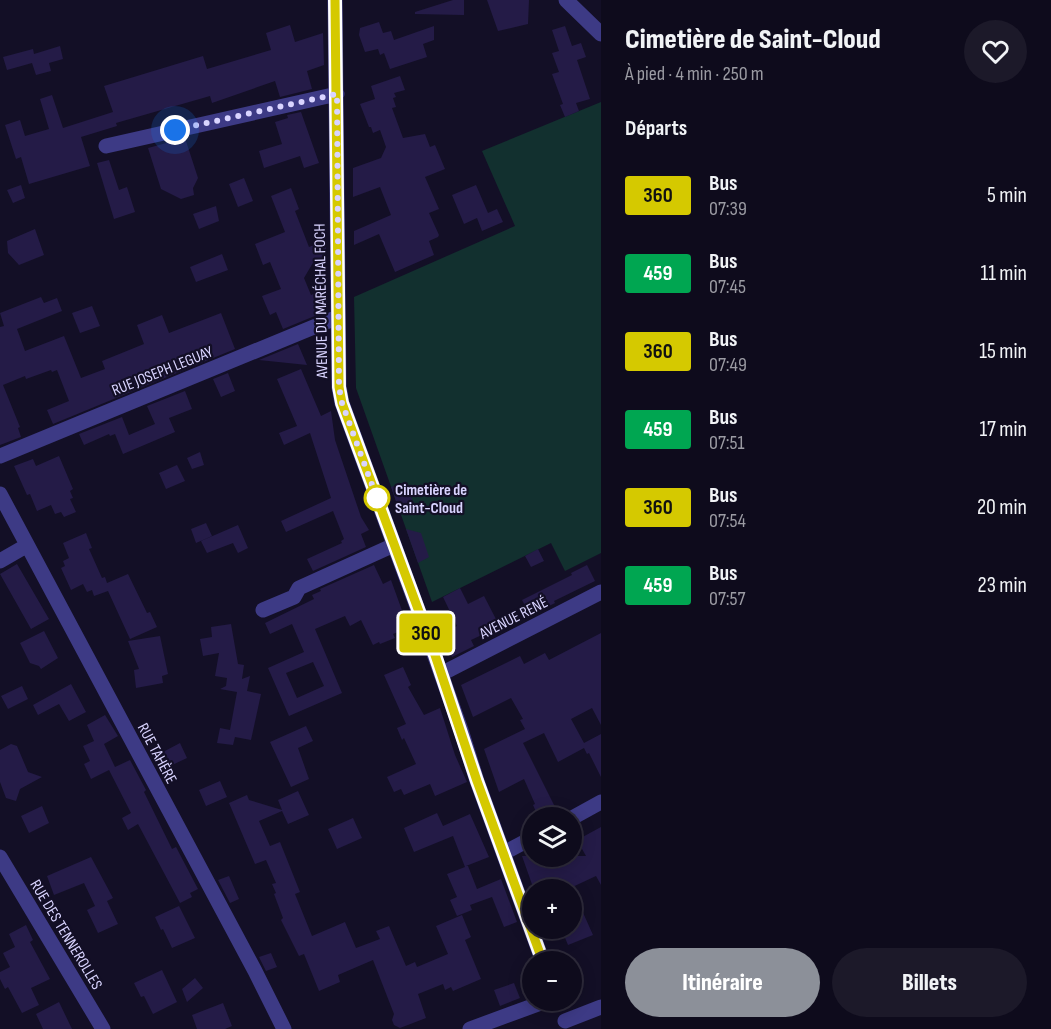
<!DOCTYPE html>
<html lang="fr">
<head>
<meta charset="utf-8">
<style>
	:root { --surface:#0e0b1c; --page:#1c1929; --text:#f1f3f6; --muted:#9b9ba3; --line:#2e2b3b; --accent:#8c9099 }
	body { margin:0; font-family:"Sofia Sans Condensed",sans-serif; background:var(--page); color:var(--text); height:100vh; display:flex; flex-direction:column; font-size:22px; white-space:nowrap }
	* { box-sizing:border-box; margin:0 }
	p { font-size:20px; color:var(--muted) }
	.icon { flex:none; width:33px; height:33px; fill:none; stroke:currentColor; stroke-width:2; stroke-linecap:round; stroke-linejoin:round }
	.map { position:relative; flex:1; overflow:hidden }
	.sheet { display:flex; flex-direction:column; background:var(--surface); width:450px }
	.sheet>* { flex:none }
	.badge { padding:0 12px; border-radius:4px; font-size:21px; line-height:39px }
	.fabs { position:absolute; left:522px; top:807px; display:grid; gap:12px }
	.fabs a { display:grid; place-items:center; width:60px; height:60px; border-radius:50%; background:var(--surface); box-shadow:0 3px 15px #0003,0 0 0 2px var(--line); font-size:30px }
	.you { position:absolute; width:30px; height:30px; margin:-15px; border:4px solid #fff; border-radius:50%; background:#1a73e8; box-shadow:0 0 0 9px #1a73e833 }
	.map>.badge { position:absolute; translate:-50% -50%; box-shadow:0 0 0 3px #fff }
	h2 { padding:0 24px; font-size:22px; line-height:54px }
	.round { display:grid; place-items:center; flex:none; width:63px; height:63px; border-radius:32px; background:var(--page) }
	.headline { display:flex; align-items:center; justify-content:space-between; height:102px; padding:0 24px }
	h1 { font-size:28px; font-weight:800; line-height:45px }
	.action { display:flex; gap:12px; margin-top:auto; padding:12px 24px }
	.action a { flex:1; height:69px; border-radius:36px; background:var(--accent); color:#fff; font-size:24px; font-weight:800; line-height:69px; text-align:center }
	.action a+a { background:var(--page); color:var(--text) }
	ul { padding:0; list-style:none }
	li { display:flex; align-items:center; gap:18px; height:78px; padding:0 24px }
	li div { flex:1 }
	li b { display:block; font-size:22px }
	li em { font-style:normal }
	li .badge { min-width:66px; font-weight:700; text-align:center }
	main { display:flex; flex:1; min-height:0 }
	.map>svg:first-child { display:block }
	.green { fill:#12302f }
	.building { fill:#241b47; fill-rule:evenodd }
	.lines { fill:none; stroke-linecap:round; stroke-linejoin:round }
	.minor { stroke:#3d3a85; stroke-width:15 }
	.line-casing { stroke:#fff; stroke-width:14 }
	.line { stroke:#d5c900; stroke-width:9 }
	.walk { stroke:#d9d4ff; stroke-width:6; stroke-dasharray:0 10.8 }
	.stop-dot { fill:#fff; stroke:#d5c900; stroke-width:3 }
	.labels { text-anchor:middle; stroke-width:4.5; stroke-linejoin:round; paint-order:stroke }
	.street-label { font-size:16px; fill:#d9d4ff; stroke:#130f26 }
	.stop-label { font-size:16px; font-weight:bold; fill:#d9d4ff; stroke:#130f26; text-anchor:start }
</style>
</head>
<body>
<main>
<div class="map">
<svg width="601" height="1029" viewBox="0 0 601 1029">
	<rect width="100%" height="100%" fill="#130f26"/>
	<path class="green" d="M601,102V553L565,571L551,543L432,602L356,388L354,297L515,226L482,151Z"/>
	<path class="building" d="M453,0H464V15L415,14V12Z
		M487,0H529L528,24L498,31Z
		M379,22L383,33L391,31L394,40L434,26V40L423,44L427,57L390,69L384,53L380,55L378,49L365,52L359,35L360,28Z
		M290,25L295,42L323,33L324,65L307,71L312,89L280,97L275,81L212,103L210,96L116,123L117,126L81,137L90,166L29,184L21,157L16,159L5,125L20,120L25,136L49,129L40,99L52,95L63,128L113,112L104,86L203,56L207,69L271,50L266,33Z
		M565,26L572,46L581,43L586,57L577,60L590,99L576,103L579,111L565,117L560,105L563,104L552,74L559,72L552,53L559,51L552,30Z
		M60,46L63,59L49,63L51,71L36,75L32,63L7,70L3,57L33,49L34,54Z
		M400,76L405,90L394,93L396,97L393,98L396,107L392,108L403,138L425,134L430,147L435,145L445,169L425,177L439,209L429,213L439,235L438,237L429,241L434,255L395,272L379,234L354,245V231L391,215L380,187L353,197V168L381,158L386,147L380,130L373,133L371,127H369L360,104L375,99L371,86Z
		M301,112L319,163L304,168L300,156L264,168L259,151L282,144L275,122L288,118L287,115Z
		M185,138L198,178L193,188L194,195L181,199L161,189L148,148Z
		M109,160L119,190L127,187L135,212L114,219L97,163Z
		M244,178L253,201L238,207L229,184Z
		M21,185L25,198L13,203L7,190Z
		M476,185L488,213L497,209L503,222L482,231L477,218L464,224L452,195Z
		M291,188L299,209L295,211L309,247L326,240V257L314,261L304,278L311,295L327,288V306L322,313L283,329L276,312L270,315L262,296L281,289L270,262L263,265L255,244L285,232L271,196Z
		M216,206L219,221L199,229L193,214Z
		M35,229L44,255L19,265L8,253L7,241Z
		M222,254L228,270L196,282L190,267Z
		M41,297L44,303L57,298L62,311L17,329L25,351L64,336L81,378L105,369L102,361L144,344L137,325L162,315L169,333L221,313L235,349L53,424L47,410L69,401L57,370L52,372L51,370L26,379L25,376L3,385L20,427L18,428L21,437L0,445V327L4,326L0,313Z
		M92,306L100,326L80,333L72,313Z
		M298,344L307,365L259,360Z
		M301,369L321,416L331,411L335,440L361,517L369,530L361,534L366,547L313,571L307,559L342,543L341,541L344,539L333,511L286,532L281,521L331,498L310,433L284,445L279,433L297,426L277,379Z
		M228,373L235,391L221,397L213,379Z
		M185,391L192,409L169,418L175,432L123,454L115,434L110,436L109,434L84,445L79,434L122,417L129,435L155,424L147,406Z
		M200,452L204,465L192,469L187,458Z
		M59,456L73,489L70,491L73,498L70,499L76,512L64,517L61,512L55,514L51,505L37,511L30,494L27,495L14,466L33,459L36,466Z
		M177,465L185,481L166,489L159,473Z
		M406,482L414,505L399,510L391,487Z
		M206,523L212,536L196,543L191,529Z
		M238,525L248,548L238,553L233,543L207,553L201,541Z
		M406,529L421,533L429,557L418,563Z
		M86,533L92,548L89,549L102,578L105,577L107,583L128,574L147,613L150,612L157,627L130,639L108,591L94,596L92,590L87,592L83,584L71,590L61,568L65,566L63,561L69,558L63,543Z
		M538,549L544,561L531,567L525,556Z
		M17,564L49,619L31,629L0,574Z
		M374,565L383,584L391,580L404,616L406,615L410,627L393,634L395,638L380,644L379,642L373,645L361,620L350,626L345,616L315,629L342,693L289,716L268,668L304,652L292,624L270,634L265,623L314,599L312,595L321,591L320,589ZM313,662L324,686L297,698L286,673Z
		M587,565L595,581L554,601L555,603L547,607L529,613L522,600L572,575L571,573Z
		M460,588L468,604L484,596L498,623L485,629L486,633L471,640L474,646L452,657L443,633L457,626L443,597Z
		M231,624L238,664L244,665L242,679L250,676L247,691L261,694L251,740L235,737L233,745L217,743L220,728L230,730L237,692L220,689L226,686L227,678L215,676L219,653L203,656L200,639L212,637L211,627Z
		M44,631L58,658L41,669L39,666L30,663L20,643Z
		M601,633V725L592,708L571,719L584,743L601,734V777L589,753L587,754L584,748L558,762L544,733L523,743L555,807L538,816L533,805L535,804L524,779L499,792L484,749L525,729L520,720L523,719L511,698L473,717L461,685L520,656L524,664L545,653L549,660Z
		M160,636L168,674L162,676L163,683L136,688L134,670L139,669L128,641Z
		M403,667L411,685L408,687L424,715L440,708L455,755L467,782L435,796L430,784L404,795L401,789L394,792L387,777L416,764L404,738L402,740L397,728L406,724L384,675Z
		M71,684L86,712L69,721L59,704L38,715L33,705Z
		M22,686L28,699L8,709L1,696Z
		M105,715L118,736L104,744L115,767L130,760L146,790L144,792L172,849L176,847L198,889L190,893L192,897L180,903L138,824L128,830L122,818L131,813L109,770L91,779L84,764L90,761L83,746L94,741L87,725Z
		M306,726L313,741L298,748L309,779L291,787L270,742Z
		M180,743L187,758L170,766L163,752Z
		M11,744L17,746L28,772L42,777L20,789L16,801L6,798L0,782V750Z
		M220,781L227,797L206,806L199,790Z
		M298,791L309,815L288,824L282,811L259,821L270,846L280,842L300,892L295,894L312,936L345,922L356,948L380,939L376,931L389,926L406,966L415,962L417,967L448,954L436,926L462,915L471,937L465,940L481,979L453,991L451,987L445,990L443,984L418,994L426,1018L400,1028L394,1025L392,1020L394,1014L373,960L338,975L340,982L319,991L304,954L299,956L281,920L283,918L274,894L276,893L272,884L276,883L266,860L255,864L229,803L247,795L249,800L282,810L278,800Z
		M42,806L49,823L29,833L21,816Z
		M437,813L443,826L470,814L489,857L466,866H468L477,889L501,879L517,922L504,927L492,897L470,905L472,910L457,916L450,900L457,897L447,874L465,867L453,836L414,852L404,828Z
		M353,818L362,838L337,849L328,829Z
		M601,827V885L596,876L566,890H534L522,856H586L577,840Z
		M91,857L113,898L107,901L118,924L98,933L87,910L95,906L84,883L54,895L47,876Z
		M229,876L239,899L230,903L218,880Z
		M572,888L593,935L568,945L561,928H572Z
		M179,906L195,938L172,948L163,929L161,930L155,917Z
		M26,925L33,940L30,942L50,979L31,988L39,1005L22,1013L8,987L5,989L0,979V972L10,967L3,953L15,947L9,934Z
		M271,953L277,967L266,971L259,957Z
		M162,970L177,1002L153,1014L144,996L141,997L134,983Z
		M195,978L203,988L187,1002L182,989Z
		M514,983L520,998L500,1006L494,990Z
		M59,1002L72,1029H43L36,1014Z
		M223,1003L232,1026L225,1029H197L192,1015Z"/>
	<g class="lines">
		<path class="minor" d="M335,0L339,387L342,403L428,637L461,730L477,781L543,962
			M566,0L601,34
			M106,146L337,94
			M0,456L338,317
			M0,494L255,971L284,1029
			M0,561L26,546
			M263,610L294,597L299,588L394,545
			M441,674L601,592
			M572,818L601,802
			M504,853L532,838
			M0,857L103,1029
			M565,1021L601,1007
			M470,1029L549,1000"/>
	</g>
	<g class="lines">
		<defs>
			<path id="line" d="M335,0L339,387L342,403L435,655L477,781L543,962"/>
		</defs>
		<use href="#line" class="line-casing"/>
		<use href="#line" class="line"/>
		<path class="walk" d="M175,130L337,94L339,387L342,403L379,504L377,498"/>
	</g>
	<circle class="stop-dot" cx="377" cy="498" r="12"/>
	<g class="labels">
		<g class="street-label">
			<text transform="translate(320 301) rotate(-91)" y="6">AVENUE DU MARÉCHAL FOCH</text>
			<text transform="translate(162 370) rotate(-22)" y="6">RUE JOSEPH LEGUAY</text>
			<text transform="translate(513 617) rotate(-27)" y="6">AVENUE RENÉ</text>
			<text transform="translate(158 753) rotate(62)" y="6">RUE TAHÈRE</text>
			<text transform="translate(67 934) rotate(59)" y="6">RUE DES TENNEROLLES</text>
		</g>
		<g class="stop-label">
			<text x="395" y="495">Cimetière de<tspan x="395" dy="18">Saint-Cloud</tspan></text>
		</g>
	</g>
</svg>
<div class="fabs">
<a><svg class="icon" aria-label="layers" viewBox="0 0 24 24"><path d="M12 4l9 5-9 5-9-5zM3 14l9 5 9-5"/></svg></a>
<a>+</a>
<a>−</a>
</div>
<div class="you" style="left:175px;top:130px"></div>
<b class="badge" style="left:426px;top:633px;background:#d5c900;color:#111">360</b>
</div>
<section class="sheet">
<div class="headline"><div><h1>Cimetière de Saint-Cloud</h1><p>À pied · 4 min · 250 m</p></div><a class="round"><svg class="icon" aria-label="heart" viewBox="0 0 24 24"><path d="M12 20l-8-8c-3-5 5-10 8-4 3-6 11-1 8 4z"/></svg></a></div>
<h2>Départs</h2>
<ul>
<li><span class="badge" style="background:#d5c900;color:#111">360</span><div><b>Bus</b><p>07:39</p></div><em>5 min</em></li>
<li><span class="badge" style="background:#00a651;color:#fff">459</span><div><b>Bus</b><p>07:45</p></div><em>11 min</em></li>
<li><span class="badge" style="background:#d5c900;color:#111">360</span><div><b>Bus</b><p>07:49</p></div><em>15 min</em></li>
<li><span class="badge" style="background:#00a651;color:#fff">459</span><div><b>Bus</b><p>07:51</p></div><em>17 min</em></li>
<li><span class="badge" style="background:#d5c900;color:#111">360</span><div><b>Bus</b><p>07:54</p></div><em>20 min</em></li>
<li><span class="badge" style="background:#00a651;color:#fff">459</span><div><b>Bus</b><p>07:57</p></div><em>23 min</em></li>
</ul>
<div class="action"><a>Itinéraire</a><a>Billets</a></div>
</section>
</main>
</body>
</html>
